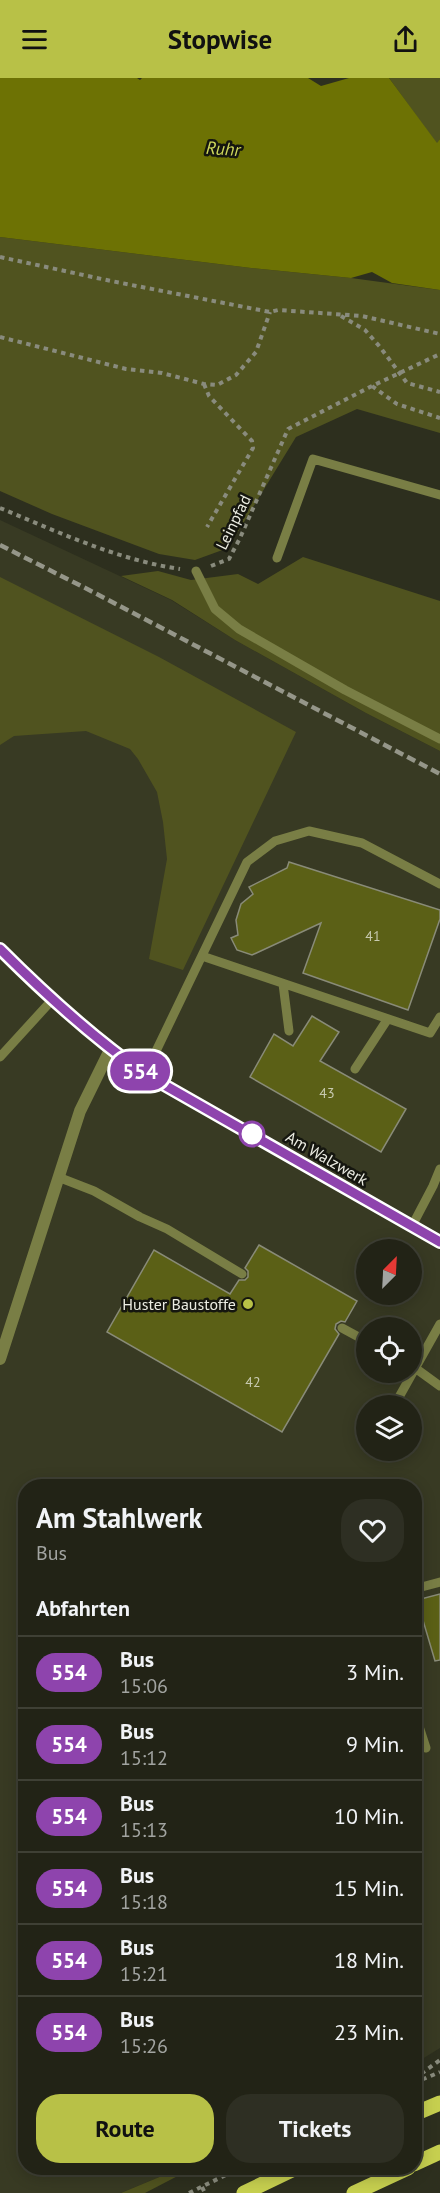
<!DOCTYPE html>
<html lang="de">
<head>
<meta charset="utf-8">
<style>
	:root { --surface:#222316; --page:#2e2f23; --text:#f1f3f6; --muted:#a2a4a1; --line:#3f4035; --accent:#b8c147 }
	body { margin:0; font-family:"PT Sans",sans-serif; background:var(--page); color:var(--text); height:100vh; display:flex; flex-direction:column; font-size:22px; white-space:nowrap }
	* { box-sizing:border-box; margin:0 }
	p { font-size:20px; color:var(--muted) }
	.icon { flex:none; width:33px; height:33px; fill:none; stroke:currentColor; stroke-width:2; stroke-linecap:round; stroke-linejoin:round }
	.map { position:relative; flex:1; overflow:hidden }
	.drawer { position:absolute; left:18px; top:1401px; width:404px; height:696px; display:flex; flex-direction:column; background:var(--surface); border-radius:24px; box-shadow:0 3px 15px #0003,0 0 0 2px var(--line) }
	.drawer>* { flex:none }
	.badge { padding:0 12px; border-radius:20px; font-size:21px; line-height:39px }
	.needle { width:39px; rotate:24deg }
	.controls { position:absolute; left:356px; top:1161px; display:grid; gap:12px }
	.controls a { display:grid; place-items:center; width:66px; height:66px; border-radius:50%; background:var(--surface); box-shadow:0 3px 15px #0003,0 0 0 2px var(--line); font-size:30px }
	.map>.badge { position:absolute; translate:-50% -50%; box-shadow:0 0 0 3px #fff }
	h2 { padding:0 18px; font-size:22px; line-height:54px }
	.round { display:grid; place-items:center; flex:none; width:63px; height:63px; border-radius:24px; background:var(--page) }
	.head { display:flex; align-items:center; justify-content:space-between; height:102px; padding:0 18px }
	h1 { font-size:28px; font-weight:700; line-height:45px }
	.button { display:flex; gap:12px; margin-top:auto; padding:12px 18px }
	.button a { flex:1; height:69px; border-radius:24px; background:var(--accent); color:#111; font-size:24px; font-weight:700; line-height:69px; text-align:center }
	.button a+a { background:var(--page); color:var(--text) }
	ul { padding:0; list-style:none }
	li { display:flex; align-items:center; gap:18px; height:72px; padding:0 18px; border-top:2px solid var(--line) }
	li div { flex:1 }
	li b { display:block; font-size:22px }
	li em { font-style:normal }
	li .badge { min-width:66px; font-weight:700; text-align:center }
	header { display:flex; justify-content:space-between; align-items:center; height:78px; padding:0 18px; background:var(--accent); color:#111; font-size:27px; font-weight:700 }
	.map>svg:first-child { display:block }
	.built { fill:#383a23; fill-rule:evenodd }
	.green { fill:#50531f }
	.water { fill:#6d7204 }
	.building { fill:#5b6016; stroke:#898b78; stroke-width:1.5 }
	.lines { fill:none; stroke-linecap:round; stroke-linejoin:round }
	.path { stroke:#898b7d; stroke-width:4; stroke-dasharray:4.5 4.5; stroke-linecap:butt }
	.lane { stroke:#797e45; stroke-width:9 }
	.street { stroke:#797e45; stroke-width:12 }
	.primary { stroke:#c6cf4f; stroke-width:15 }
	.rail { stroke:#959689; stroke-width:4.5; stroke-dasharray:9 4.5; stroke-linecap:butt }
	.line-casing { stroke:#fff; stroke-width:14 }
	.line { stroke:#8e44ad; stroke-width:9 }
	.stop-dot { fill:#fff; stroke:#8e44ad; stroke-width:3 }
	.poi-dot { fill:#b8c147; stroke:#15160f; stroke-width:2 }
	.labels { text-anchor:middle; stroke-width:5; stroke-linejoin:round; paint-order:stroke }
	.number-label { font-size:14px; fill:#c8cab0 }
	.street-label { font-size:16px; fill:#ecede3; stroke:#15160f }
	.poi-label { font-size:16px; fill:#ecede3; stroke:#15160f; text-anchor:end }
	.water-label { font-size:18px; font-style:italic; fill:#cfd85c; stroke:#15160f }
</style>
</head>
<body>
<header><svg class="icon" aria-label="menu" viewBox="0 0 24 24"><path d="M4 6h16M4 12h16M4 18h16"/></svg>Stopwise<svg class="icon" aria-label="share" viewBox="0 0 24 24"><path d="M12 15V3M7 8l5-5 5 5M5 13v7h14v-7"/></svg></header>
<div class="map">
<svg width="440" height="2115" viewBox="0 0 440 2115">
	<rect width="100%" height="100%" fill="#2d2f1e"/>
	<path class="built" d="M0,442L171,522L235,562L366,635L440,673V1970L414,1986V1408H26V2090H181L121,2115H0ZM366,1172H411V1216H366ZM366,1250H411V1294H366ZM366,1328H411V1372H366Z"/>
	<path class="green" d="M389,0H440V61L437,66Z
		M0,159L251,190L351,200L440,212V355L357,331L296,359L228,470L195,482L159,476L52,436L0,413Z
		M303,479L440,523V673L366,635L235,562L172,522L121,498L158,493L191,502L238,496L258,506Z
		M0,499L159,579L296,654L183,892L149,881L167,781L163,744L157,714L138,681L130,671L86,653L14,658L0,667Z
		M181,2090H193L145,2115H121Z"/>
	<path class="water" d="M0,0H137L140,2L142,0H308L321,8L349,0H389L437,65L440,61V212L392,205L372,194L351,200L251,190L0,159Z"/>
	<path class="building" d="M289,784L440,832V841L408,932L303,895L321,845L252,877L237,872L231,860L238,857L236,842L241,826L253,816L249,809L287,790Z
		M312,938L339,954L320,983L406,1031L381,1074L250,999L274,956L293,968Z
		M259,1167L357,1223L345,1244L341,1243L336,1246L335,1251L339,1256L282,1354L107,1254L154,1172L230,1216L239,1202H245L248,1199V1193L245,1190Z
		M440,1516V1582L435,1583L417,1522Z"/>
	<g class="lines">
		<path class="path" d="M0,179L111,203L270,234L278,232L362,238L440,256
			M341,238L365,252L380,269L407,305L440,314
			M0,259L126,291L162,295L204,306L217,307L236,297L256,274L270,234
			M204,306L209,318L252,363L253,370L207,449
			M372,308L397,326L440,340
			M0,430C58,454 118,482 180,491
			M211,488L229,481L240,460L288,351L372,308L440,276
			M414,2001L440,1982
			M414,2005L440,1994
			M202,2109L205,2115
			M189,2115L240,2090"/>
		<path class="lane" d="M277,480L313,381L440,417
			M196,493L215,531L239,551L345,612L440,661
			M202,878L430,955L440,939
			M283,906L289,953
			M0,979L52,922
			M355,991L387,942
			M145,996L247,784L275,763L309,753L362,765L440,806
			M58,1099L94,1113L140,1139L167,1151L242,1196
			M412,1148L433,1108L440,1091
			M342,1250L366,1263
			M411,1287L440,1308
			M394,1328L440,1246
			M414,1511L440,1504
			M414,1633L426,1670"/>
		<path class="street" d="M0,871C46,916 92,959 145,996L440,1164
			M0,1281L80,1033L110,972"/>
		<path class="primary" d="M414,2036L440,2025
			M414,2086L440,2074
			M244,2115L296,2090
			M354,2115L408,2090"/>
		<path class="rail" d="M0,467L95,515L440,696"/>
	</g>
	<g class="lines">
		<defs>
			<path id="line" d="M0,871C46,917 92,959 145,996L440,1164"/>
		</defs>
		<use href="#line" class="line-casing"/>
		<use href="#line" class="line"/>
	</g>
	<circle class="stop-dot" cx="252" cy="1056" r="12"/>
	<circle class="poi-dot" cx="248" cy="1226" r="6"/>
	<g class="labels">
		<g class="number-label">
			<text x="373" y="863">41</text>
			<text x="327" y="1020">43</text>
			<text x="253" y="1309">42</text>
		</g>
		<g class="street-label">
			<text transform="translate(233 444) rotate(-64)" y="6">Leinpfad</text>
			<text transform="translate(327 1080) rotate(30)" y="6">Am Walzwerk</text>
		</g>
		<g class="poi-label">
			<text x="236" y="1232">Huster Baustoffe</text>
		</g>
		<g class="water-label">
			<text transform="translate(223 71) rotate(4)" y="6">Ruhr</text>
		</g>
	</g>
</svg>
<div class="controls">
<a><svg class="needle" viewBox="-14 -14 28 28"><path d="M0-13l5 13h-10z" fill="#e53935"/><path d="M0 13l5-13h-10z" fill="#a2a4a1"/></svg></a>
<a><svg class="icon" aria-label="locate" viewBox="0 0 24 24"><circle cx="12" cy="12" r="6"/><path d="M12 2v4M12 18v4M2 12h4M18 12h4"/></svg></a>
<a><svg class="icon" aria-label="layers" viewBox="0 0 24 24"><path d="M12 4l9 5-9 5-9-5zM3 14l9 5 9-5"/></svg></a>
</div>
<b class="badge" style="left:140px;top:993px;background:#8e44ad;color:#fff">554</b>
<section class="drawer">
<div class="head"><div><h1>Am Stahlwerk</h1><p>Bus</p></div><a class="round"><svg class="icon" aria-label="heart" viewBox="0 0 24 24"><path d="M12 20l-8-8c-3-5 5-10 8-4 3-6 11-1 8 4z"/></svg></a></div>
<h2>Abfahrten</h2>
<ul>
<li><span class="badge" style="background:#8e44ad;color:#fff">554</span><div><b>Bus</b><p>15:06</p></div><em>3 Min.</em></li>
<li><span class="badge" style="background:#8e44ad;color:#fff">554</span><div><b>Bus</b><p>15:12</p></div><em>9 Min.</em></li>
<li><span class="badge" style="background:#8e44ad;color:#fff">554</span><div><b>Bus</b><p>15:13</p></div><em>10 Min.</em></li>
<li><span class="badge" style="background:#8e44ad;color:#fff">554</span><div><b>Bus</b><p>15:18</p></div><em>15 Min.</em></li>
<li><span class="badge" style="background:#8e44ad;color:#fff">554</span><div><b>Bus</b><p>15:21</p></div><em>18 Min.</em></li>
<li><span class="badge" style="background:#8e44ad;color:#fff">554</span><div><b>Bus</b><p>15:26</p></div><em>23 Min.</em></li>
</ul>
<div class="button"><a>Route</a><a>Tickets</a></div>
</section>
</div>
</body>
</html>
